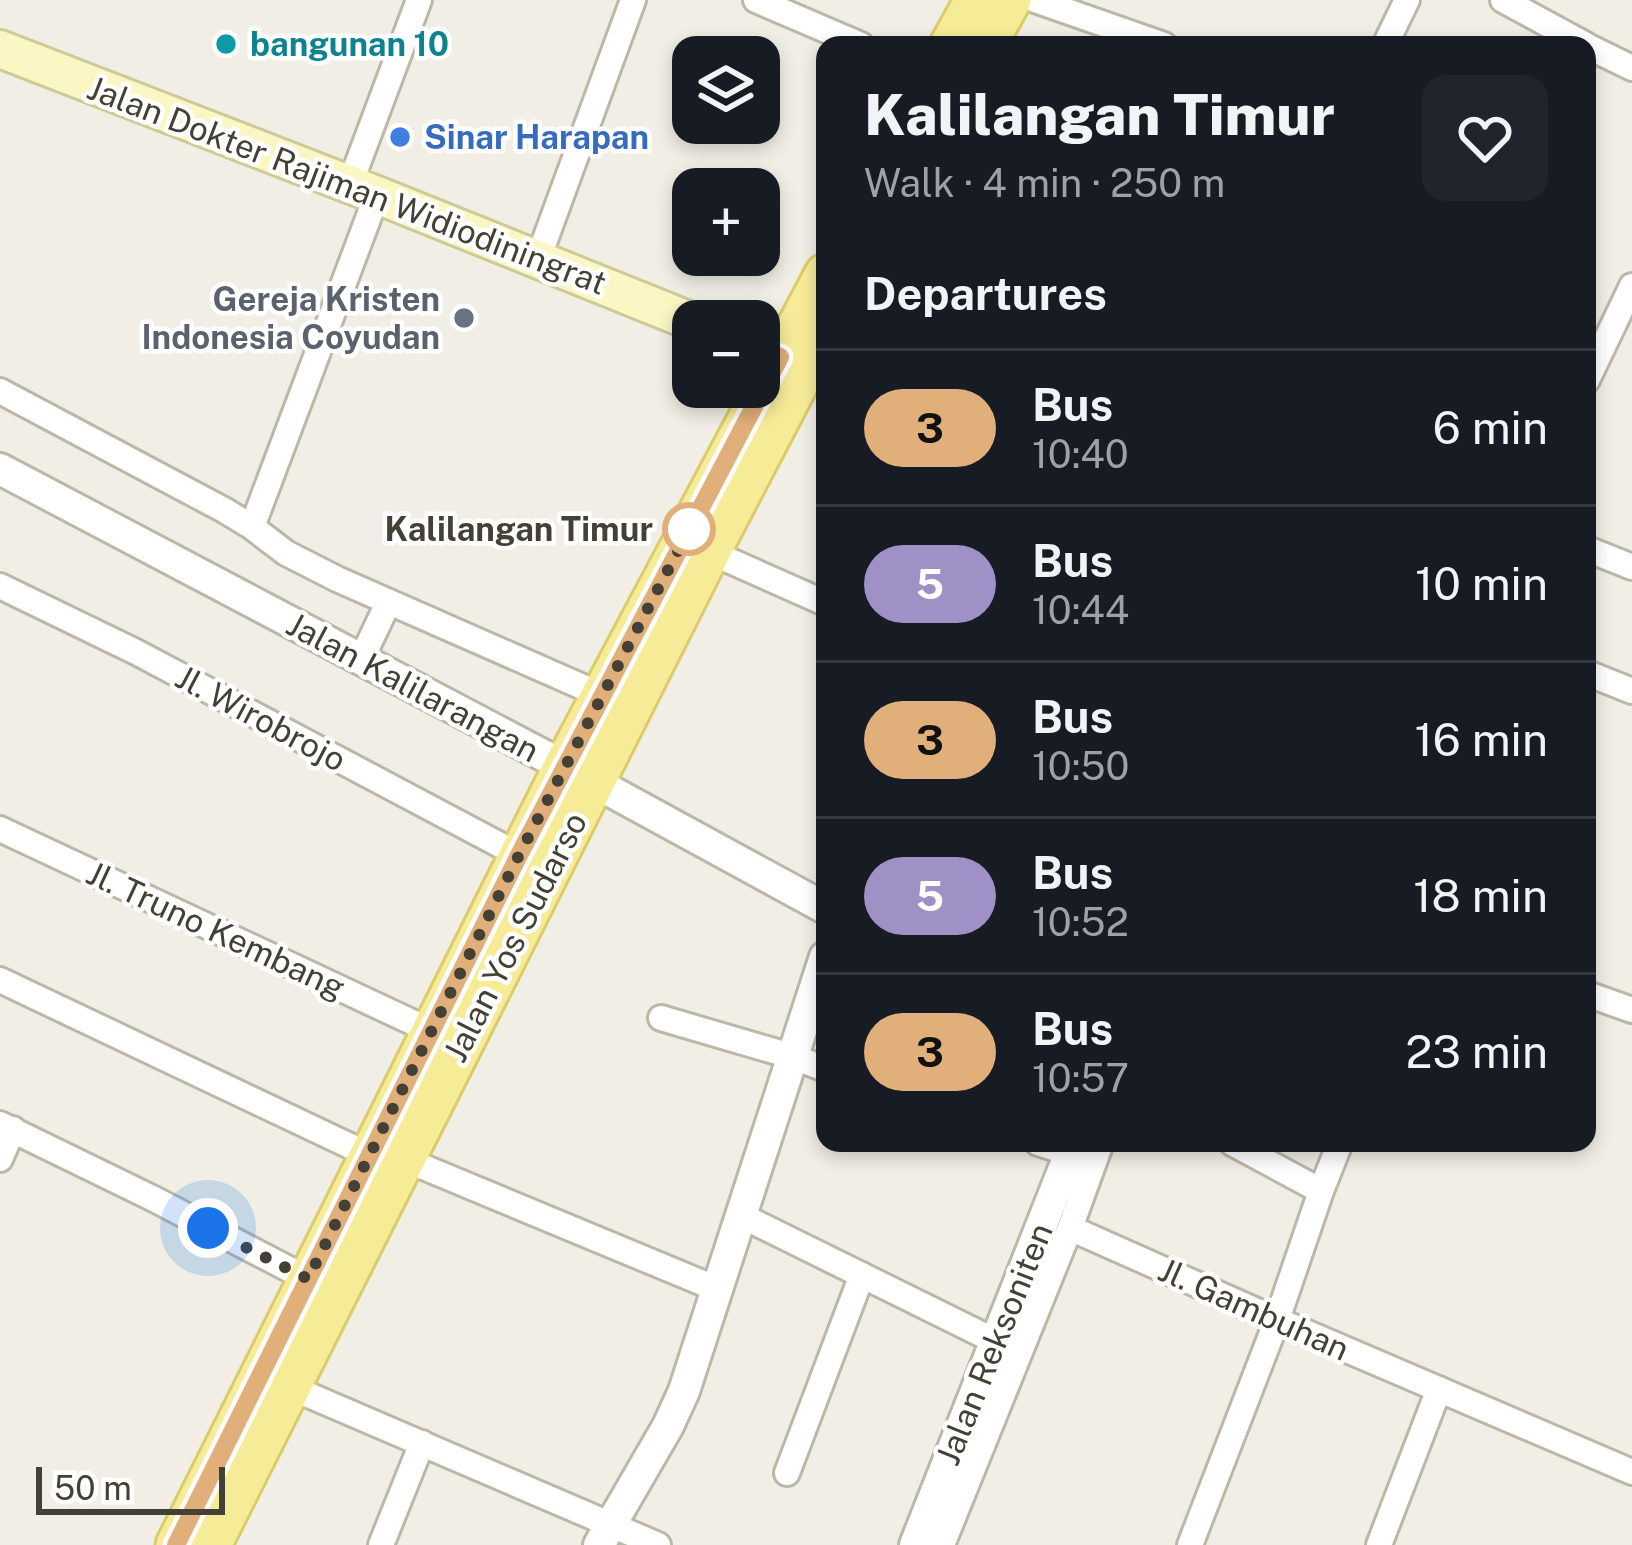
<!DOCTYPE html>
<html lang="en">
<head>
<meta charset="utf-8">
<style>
	:root { --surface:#171b24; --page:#20242c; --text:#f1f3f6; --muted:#9ea1a6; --line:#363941 }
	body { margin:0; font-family:"Public Sans",sans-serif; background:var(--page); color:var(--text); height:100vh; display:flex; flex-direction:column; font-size:45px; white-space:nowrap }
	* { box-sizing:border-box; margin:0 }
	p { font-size:39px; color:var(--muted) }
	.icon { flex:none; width:66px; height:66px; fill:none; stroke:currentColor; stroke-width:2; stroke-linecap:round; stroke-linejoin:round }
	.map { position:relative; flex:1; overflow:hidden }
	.details { position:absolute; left:816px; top:36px; width:780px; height:1116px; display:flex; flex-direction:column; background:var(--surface); border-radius:24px; box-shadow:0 6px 18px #0003 }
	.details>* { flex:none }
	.badge { padding:0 24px; border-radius:39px; font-size:42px; line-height:78px }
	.controls { position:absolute; left:672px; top:36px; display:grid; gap:24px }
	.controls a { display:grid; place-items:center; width:108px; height:108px; border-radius:24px; background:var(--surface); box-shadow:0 6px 18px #0003; font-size:60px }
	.scale { position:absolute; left:36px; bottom:30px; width:189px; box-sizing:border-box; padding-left:12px; border:6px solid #434035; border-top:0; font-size:33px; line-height:42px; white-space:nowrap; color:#434035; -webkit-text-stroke:9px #fff; paint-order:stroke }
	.you { position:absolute; width:60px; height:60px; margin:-30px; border:9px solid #fff; border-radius:50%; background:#1a73e8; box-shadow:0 0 0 18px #1a73e833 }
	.map>.badge { position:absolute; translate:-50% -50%; box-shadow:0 0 0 6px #fff }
	h2 { padding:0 48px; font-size:45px; line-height:108px }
	.round { display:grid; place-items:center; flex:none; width:126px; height:126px; border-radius:24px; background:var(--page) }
	.overview { display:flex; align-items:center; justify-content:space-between; height:204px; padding:0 48px }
	h1 { font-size:57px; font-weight:800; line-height:90px }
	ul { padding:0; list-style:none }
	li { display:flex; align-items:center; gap:36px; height:156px; padding:0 48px; border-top:3px solid var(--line) }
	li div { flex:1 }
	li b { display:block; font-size:45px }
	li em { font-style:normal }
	li .badge { min-width:132px; font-weight:700; text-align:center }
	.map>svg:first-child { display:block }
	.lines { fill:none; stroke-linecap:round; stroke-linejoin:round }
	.minor-casing { stroke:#bcb8a8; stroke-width:30 }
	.tertiary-casing { stroke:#bcb8a8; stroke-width:36 }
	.secondary-casing { stroke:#cec997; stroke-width:42 }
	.primary-casing { stroke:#dacc6a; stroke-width:45 }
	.minor { stroke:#fff; stroke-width:24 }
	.tertiary { stroke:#fff; stroke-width:30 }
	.secondary { stroke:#faf7c5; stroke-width:36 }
	.primary { stroke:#f6ec98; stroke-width:39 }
	.line-casing { stroke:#fff; stroke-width:27 }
	.line { stroke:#e1af79; stroke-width:18 }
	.walk { stroke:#434035; stroke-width:12; stroke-dasharray:0 21.6 }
	.culture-dot { fill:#0f9aa8; stroke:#fff; stroke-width:4.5 }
	.shop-dot { fill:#3f7fe0; stroke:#fff; stroke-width:4.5 }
	.worship-dot { fill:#6b7280; stroke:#fff; stroke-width:4.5 }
	.stop-dot { fill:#fff; stroke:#e1af79; stroke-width:6 }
	.labels { text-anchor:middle; stroke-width:9; stroke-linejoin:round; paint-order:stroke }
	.culture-label { font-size:33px; font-weight:bold; fill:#0d838f; stroke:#fff; text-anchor:start }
	.shop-label { font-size:33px; font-weight:bold; fill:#366cbe; stroke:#fff; text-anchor:start }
	.street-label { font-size:33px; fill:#434035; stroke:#fff }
	.worship-label { font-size:33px; font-weight:bold; fill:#5b616d; stroke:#fff; text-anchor:end }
	.stop-label { font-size:33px; font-weight:bold; fill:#434035; stroke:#fff; text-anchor:end }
</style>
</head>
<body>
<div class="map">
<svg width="1632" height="1545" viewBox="0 0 1632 1545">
	<rect width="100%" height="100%" fill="#f1efe5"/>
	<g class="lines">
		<defs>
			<path id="minor" d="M756,0L861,45
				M1035,0L1164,45
				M1503,0L1586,45
				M1385,45L1407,0
				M1587,46L1632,68
				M350,184L419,0
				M538,259L633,0
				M1587,380L1632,286
				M0,391L224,510L252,527L286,553L337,579L601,695
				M252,527L377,195
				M1587,549L1632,567
				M710,552L825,603
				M0,586L136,652L519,855
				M361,660L388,603
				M1587,673L1632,691
				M0,829L431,1031
				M0,980L369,1155
				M1587,994L1632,1010
				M661,1018L794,1057L825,1069
				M0,1124L152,1198L308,1279
				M1038,1143L1070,1153
				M1232,1143L1321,1191
				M0,1159L13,1129
				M404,1159L717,1289
				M740,1215L995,1341
				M1070,1228L1277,1320L1632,1472
				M290,1387L658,1545
				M787,1473L862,1275
				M381,1545L422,1443
				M942,1545L1070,1228L1101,1143
				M1190,1545L1277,1320L1321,1191L1340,1143
				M1379,1545L1439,1389"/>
			<path id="tertiary" d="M0,469L594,782L825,908
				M599,1545L668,1426L684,1391L825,957
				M915,1545L1074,1143"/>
			<path id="secondary" d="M0,49L377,195L693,322"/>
			<path id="primary" d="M950,45L975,0
				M986,45L1011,0
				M176,1545L564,766L825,274
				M211,1545L710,552L825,332"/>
		</defs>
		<use href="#minor" class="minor-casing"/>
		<use href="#tertiary" class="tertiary-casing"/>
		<use href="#secondary" class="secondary-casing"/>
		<use href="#primary" class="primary-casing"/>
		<use href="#minor" class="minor"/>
		<use href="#tertiary" class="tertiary"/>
		<use href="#secondary" class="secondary"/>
		<use href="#primary" class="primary"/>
	</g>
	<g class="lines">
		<defs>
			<path id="line" d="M176,1545L519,855L780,357L759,349"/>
		</defs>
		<use href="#line" class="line-casing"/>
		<use href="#line" class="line"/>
		<path class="walk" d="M208,1228L308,1279L519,855L691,526L689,529"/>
	</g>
	<circle class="culture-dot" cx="226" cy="44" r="12"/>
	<circle class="shop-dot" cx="400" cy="137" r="12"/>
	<circle class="worship-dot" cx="464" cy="318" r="12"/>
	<circle class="stop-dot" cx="689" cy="529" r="24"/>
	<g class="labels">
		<g class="culture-label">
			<text x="250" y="56">bangunan 10</text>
		</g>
		<g class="shop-label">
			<text x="424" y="149">Sinar Harapan</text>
		</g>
		<g class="street-label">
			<text transform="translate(347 185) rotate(21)" y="12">Jalan Dokter Rajiman Widiodiningrat</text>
			<text transform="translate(413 687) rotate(28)" y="12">Jalan Kalilarangan</text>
			<text transform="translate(261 718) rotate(28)" y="12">Jl. Wirobrojo</text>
			<text transform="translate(216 930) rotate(25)" y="12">Jl. Truno Kembang</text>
			<text transform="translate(515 937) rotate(-63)" y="12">Jalan Yos Sudarso</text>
			<text transform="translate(1254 1309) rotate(24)" y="12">Jl. Gambuhan</text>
			<text transform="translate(994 1344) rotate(-68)" y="12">Jalan Reksoniten</text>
		</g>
		<g class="worship-label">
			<text x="440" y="311">Gereja Kristen<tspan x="440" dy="38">Indonesia Coyudan</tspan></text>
		</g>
		<g class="stop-label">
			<text x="653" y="541">Kalilangan Timur</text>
		</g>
	</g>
</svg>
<div class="controls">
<a><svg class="icon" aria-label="layers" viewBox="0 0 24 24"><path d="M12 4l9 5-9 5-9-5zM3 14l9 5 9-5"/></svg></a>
<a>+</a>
<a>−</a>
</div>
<div class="scale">50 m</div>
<div class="you" style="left:208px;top:1228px"></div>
<section class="details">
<div class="overview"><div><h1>Kalilangan Timur</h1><p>Walk · 4 min · 250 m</p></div><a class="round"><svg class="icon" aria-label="heart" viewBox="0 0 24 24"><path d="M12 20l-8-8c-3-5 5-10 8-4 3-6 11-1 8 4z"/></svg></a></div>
<h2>Departures</h2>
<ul>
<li><span class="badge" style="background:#e1af79;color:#111">3</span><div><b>Bus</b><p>10:40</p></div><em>6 min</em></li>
<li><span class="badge" style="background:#9f91c5;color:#fff">5</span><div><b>Bus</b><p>10:44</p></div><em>10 min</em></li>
<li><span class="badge" style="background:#e1af79;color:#111">3</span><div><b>Bus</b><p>10:50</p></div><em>16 min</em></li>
<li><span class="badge" style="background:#9f91c5;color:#fff">5</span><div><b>Bus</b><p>10:52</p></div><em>18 min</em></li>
<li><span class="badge" style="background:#e1af79;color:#111">3</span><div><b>Bus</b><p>10:57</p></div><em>23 min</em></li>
</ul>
</section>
</div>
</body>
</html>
